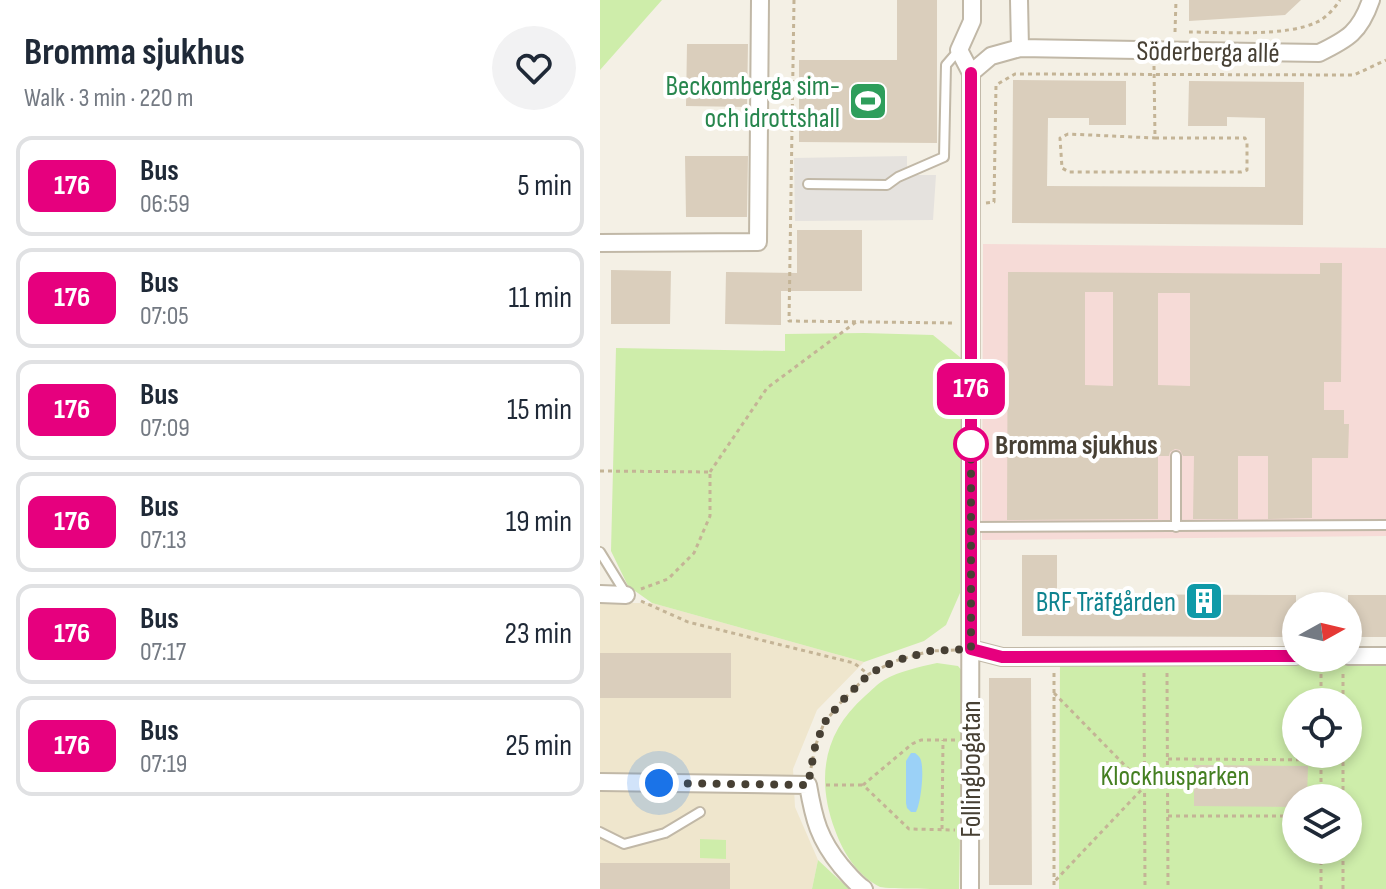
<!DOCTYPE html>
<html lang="en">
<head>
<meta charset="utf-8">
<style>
	:root { --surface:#fff; --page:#f2f2f3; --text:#1f2937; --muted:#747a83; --line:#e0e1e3 }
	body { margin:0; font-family:"Sofia Sans Condensed",sans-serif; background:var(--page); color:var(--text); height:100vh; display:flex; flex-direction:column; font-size:30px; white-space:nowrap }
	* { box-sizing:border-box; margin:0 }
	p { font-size:26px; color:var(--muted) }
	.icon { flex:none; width:44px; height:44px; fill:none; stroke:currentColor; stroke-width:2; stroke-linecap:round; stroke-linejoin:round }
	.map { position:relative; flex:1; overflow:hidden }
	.details { display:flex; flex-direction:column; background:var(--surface); width:600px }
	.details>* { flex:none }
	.badge { padding:0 16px; border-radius:12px; font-size:28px; line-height:52px }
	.needle { width:52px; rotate:82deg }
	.buttons { position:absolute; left:682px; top:592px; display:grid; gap:16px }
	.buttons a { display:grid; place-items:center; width:80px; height:80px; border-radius:50%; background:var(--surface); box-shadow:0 4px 12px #0003; font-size:40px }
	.you { position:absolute; width:40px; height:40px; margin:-20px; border:6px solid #fff; border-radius:50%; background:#1a73e8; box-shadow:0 0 0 12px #1a73e833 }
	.map>.badge { position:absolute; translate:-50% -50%; box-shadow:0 0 0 4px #fff }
	.round { display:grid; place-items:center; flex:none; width:84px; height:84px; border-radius:42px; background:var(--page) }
	.summary { display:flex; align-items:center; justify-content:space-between; height:136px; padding:0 24px }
	h1 { font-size:38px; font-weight:700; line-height:60px }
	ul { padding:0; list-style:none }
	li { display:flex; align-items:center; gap:24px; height:100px; margin:0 16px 12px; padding:0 8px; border:4px solid var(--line); border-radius:16px }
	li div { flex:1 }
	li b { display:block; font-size:30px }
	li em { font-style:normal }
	li .badge { min-width:88px; font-weight:700; text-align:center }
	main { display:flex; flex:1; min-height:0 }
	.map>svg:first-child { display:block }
	.education { fill:#efe6cd }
	.medical { fill:#f6dbd7 }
	.green { fill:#ceedaa; fill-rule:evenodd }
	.parking { fill:#e5e2de }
	.water { fill:#9bd1f7 }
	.building { fill:#dacebc; fill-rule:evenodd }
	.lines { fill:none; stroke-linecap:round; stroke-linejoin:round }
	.service-casing { stroke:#c1b8a7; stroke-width:12 }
	.minor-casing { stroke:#c1b8a7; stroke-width:20 }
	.path { stroke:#c4b496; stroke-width:3; stroke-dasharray:4 4; stroke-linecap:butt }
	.service { stroke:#fff; stroke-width:8 }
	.minor { stroke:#fff; stroke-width:16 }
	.line-casing { stroke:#fff; stroke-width:18 }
	.line { stroke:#e6007e; stroke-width:12 }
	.walk { stroke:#474034; stroke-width:8; stroke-dasharray:0 14.4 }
	.stop-dot { fill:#fff; stroke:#e6007e; stroke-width:4 }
	.labels { text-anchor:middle; stroke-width:8; stroke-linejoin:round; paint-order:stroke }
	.street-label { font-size:28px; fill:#474034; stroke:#fff }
	.leisure-label { font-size:28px; fill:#27864d; stroke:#fff; text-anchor:end }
	.stop-label { font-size:28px; font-weight:bold; fill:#474034; stroke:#fff; text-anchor:start }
	.culture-label { font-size:28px; fill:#0d838f; stroke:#fff; text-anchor:end }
	.park-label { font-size:28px; fill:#447f21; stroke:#fff }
</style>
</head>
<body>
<main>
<section class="details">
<div class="summary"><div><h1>Bromma sjukhus</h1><p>Walk · 3 min · 220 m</p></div><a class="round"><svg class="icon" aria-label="heart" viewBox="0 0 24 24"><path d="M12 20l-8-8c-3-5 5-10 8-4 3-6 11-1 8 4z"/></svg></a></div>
<ul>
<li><span class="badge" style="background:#e6007e;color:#fff">176</span><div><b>Bus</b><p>06:59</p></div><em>5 min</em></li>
<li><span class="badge" style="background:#e6007e;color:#fff">176</span><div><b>Bus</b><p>07:05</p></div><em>11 min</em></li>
<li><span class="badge" style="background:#e6007e;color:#fff">176</span><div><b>Bus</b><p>07:09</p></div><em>15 min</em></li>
<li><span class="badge" style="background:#e6007e;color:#fff">176</span><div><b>Bus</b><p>07:13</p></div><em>19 min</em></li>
<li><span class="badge" style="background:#e6007e;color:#fff">176</span><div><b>Bus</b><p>07:17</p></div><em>23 min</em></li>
<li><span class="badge" style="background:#e6007e;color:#fff">176</span><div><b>Bus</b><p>07:19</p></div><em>25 min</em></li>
</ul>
</section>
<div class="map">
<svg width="786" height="889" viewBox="0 0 786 889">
	<rect width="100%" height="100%" fill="#f4f0e5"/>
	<path class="education" d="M0,603H52L264,662L217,710L193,769L195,807L218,860L212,889H0Z"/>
	<path class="medical" d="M383,244L786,248V536L382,540Z"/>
	<path class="green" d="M0,0H62L0,70Z
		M264,333L333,335L361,358L360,593L346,625L324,641L264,662L52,603L28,586L11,551L16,348L185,351V334Z
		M460,658L786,665V889H459ZM696,702H748V754H696ZM696,798H748V850H696Z
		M337,663L358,666L363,672L359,889C345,889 289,889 280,887C258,876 243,853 235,830C216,779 223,733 265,696C271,691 277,684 284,680C300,671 319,667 337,663Z
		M100,839L126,840V859L100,858Z
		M218,860L249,889H212Z"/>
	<path class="parking" d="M307,156V175H336L333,220L195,221L194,158Z"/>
	<path class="water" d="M311,753H315C317,755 319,756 320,758C325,767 321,803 316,812H311L307,808L306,803V761Z"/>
	<path class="building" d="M297,0H337V143L199,142V60H297Z
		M589,0H701L685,15L589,21Z
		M87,44H148L147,107L86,106Z
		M413,80L526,81V125H489V118H448L447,186L665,187V118L627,117V126H588L589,81L704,82L703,225L412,223Z
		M85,156H148L147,217H86Z
		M197,230H262V291H181V325L125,324L126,272L197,273Z
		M720,263H742L741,382H724V410H744V424H749L748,458H712V518L668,519V456H638V519H593L594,456H583L580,450L575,449L570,452L569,456H558V519L407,520L408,272L720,274ZM485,292H513V386L485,385ZM558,293H590V386L558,385Z
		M11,270L71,271L70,324H11Z
		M422,555H457V594L696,595V637L422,636Z
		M748,595H786V637H748Z
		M0,653H131V698H0Z
		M389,678H431L432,885H389Z
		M594,765L708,766L707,798H696V807L594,806Z
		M0,863H130V889H0Z"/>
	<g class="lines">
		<defs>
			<path id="service" d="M208,184L287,185L298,177L344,157L346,65L359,50
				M576,456V527
				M371,527L786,525
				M0,552L26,594
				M0,832L24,844L65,833L100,812"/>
			<path id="minor" d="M419,0L420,48
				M371,73L391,56L420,48L719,53C748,39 760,32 771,0
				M0,243L158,242L160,0
				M0,594L26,595
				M371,649L402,657L696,656
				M748,656H786
				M0,782L208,785C214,820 219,839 241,866C249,875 255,883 264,889
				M370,889L371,73L359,50L372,21V0"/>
		</defs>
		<use href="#service" class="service-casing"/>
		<use href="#minor" class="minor-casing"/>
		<path class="path" d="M194,0L189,321L355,323
			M575,32L576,0
			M589,32C624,32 686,37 717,22C726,18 735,8 740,0
			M554,66L555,138H645L647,143V170L641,172H469L462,168L460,138L468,134L555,138
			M386,203L394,202L396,85L415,74L754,75L786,60
			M0,471L110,472V516L94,553L68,579L41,589
			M110,472L167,388L256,322
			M41,601L88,622L254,663L268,674
			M454,673V889
			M544,673L545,889
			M567,673L568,889
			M454,693L545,786L454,882
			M721,702V658
			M743,702V674
			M355,740H321L312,744L263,785L309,829L355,830
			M568,759L743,760
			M211,768L215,747L224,723L242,701L269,674L295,661L330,651L355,650
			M226,785H263
			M545,786L567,785
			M721,798V754
			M743,798V754
			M568,816H696
			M342,829L343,740
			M721,889V850
			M743,889V850"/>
		<use href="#service" class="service"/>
		<use href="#minor" class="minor"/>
	</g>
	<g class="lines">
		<defs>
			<path id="line" d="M371,73V649L402,657L696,656"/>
		</defs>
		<use href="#line" class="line-casing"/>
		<use href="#line" class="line"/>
		<path class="walk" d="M59,783L208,785L215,747L224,723L242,701L269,674L295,661L330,651L371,649V440V444"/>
	</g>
	<defs>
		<symbol id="stadium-square" viewBox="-11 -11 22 22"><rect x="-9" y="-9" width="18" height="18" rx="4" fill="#2e9e5b" stroke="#fff"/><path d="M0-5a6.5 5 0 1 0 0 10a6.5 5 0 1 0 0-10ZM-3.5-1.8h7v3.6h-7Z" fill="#fff"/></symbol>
		<symbol id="building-square" viewBox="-11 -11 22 22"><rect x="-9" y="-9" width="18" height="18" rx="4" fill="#0f9aa8" stroke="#fff"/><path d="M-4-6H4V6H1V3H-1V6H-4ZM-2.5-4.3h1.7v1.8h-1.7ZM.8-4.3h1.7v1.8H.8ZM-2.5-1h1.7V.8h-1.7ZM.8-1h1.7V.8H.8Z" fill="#fff"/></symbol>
	</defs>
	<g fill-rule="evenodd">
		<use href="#stadium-square" x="246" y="79" width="44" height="44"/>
		<use href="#building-square" x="582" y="579" width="44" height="44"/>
	</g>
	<circle class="stop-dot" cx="371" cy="444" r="16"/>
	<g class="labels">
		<g class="street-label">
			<text transform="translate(608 51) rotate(1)" y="10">Söderberga allé</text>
			<text transform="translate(370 769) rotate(-90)" y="10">Follingbogatan</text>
		</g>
		<g class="leisure-label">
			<text x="240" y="95">Beckomberga sim-<tspan x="240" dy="32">och idrottshall</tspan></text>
		</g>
		<g class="stop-label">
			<text x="395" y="454">Bromma sjukhus</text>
		</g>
		<g class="culture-label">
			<text x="576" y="611">BRF Träfgården</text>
		</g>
		<g class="park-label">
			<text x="575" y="785">Klockhusparken</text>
		</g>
	</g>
</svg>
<div class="buttons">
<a><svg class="needle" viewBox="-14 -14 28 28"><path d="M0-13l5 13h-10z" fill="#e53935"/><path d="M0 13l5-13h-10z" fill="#747a83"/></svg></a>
<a><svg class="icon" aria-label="locate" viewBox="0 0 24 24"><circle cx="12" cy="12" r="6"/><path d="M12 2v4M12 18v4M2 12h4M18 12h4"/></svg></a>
<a><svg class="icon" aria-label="layers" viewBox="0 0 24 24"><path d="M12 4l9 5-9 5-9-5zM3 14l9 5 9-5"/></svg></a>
</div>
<div class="you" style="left:59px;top:783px"></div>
<b class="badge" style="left:371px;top:389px;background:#e6007e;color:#fff">176</b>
</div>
</main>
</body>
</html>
